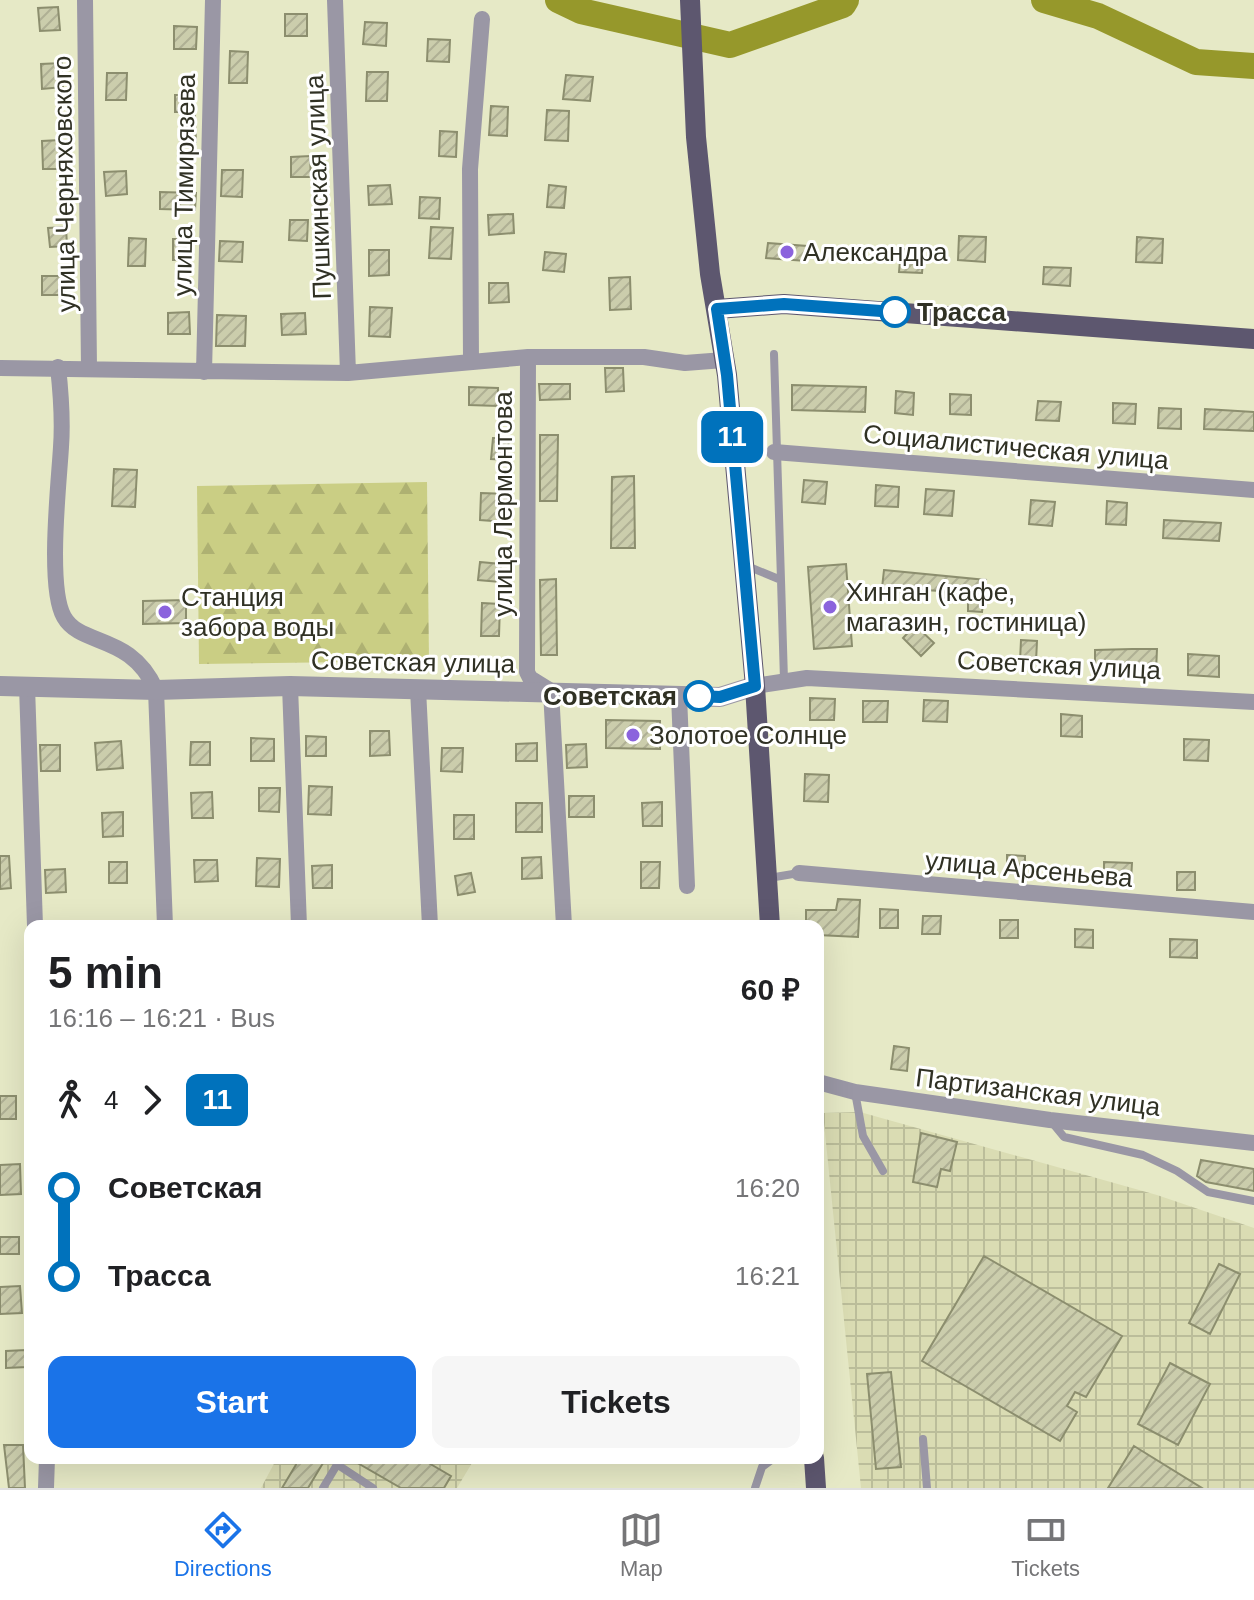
<!DOCTYPE html>
<html lang="en">
<head>
<meta charset="utf-8">
<style>
	:root { --surface:#fff; --page:#f6f6f6; --text:#202124; --muted:#757577; --line:#e0e0e0; --accent:#1a73e8 }
	body { margin:0; font-family:Helvetica,sans-serif; background:var(--page); color:var(--text); height:100vh; display:flex; flex-direction:column; font-size:30px; white-space:nowrap }
	* { box-sizing:border-box; margin:0 }
	p { font-size:26px; color:var(--muted) }
	.icon { flex:none; width:44px; height:44px; fill:none; stroke:currentColor; stroke-width:2; stroke-linecap:round; stroke-linejoin:round }
	.map { position:relative; flex:1; overflow:hidden }
	.side { position:absolute; left:24px; top:920px; width:800px; height:544px; display:flex; flex-direction:column; background:var(--surface); border-radius:16px; box-shadow:0 8px 32px #0002 }
	.side>* { flex:none }
	.badge { padding:0 16px; border-radius:12px; font-size:28px; line-height:52px }
	.map>.badge { position:absolute; translate:-50% -50%; box-shadow:0 0 0 4px #fff }
	.legs { display:flex; align-items:center; gap:12px; height:88px; padding:0 24px; font-size:26px }
	.legs p { margin-inline-start:auto }
	.head { display:flex; align-items:center; justify-content:space-between; height:136px; padding:0 24px }
	h1 { font-size:44px; font-weight:700; line-height:60px }
	.action { display:flex; gap:16px; margin-top:auto; padding:16px 24px }
	.action a { flex:1; height:92px; border-radius:16px; background:var(--accent); color:#fff; font-size:32px; font-weight:700; line-height:92px; text-align:center }
	.action a+a { background:var(--page); color:var(--text) }
	ul { padding:0 24px; list-style:none }
	li { display:flex; align-items:center; gap:28px; height:88px; font-size:30px }
	li i { display:grid; place-items:center; width:12px; height:100%; margin:0 10px; background:currentColor }
	li i::after { content:''; width:20px; height:20px; margin:-10px; border:6px solid; border-radius:50%; background:var(--surface) }
	li p { margin-inline-start:auto }
	li:first-child i { background:linear-gradient(#0000 50%,currentColor 0) }
	li:last-child i { background:linear-gradient(currentColor 50%,#0000 0) }
	.menu { display:flex; justify-content:space-around; align-items:center; height:112px; border-top:2px solid var(--line); background:var(--surface); font-size:22px; color:var(--muted) }
	.menu a { display:grid; justify-items:center; gap:4px }
	.menu .selected { color:var(--accent) }
	.map>svg:first-child { display:block }
	.industrial { fill:url(#industrial-grid) }
	.forest { fill:url(#forest-firs) }
	.lines { fill:none; stroke-linecap:round; stroke-linejoin:round }
	.river { stroke:#96982b; stroke-width:26 }
	.building { fill:url(#building-hatch); stroke:#8c8e6e; stroke-width:2 }
	.service { stroke:#9a97a5; stroke-width:8 }
	.minor { stroke:#9a97a5; stroke-width:16 }
	.tertiary { stroke:#9a97a5; stroke-width:20 }
	.primary { stroke:#5d576f; stroke-width:20 }
	.line-1-casing { stroke:#fff; stroke-width:18 }
	.line-1 { stroke:#0072bc; stroke-width:12 }
	.poi-dot { fill:#8b63dd; stroke:#fff; stroke-width:3 }
	.stop-1-dot { fill:#fff; stroke:#0072bc; stroke-width:4 }
	.labels { text-anchor:middle; stroke-width:6; stroke-linejoin:round; paint-order:stroke }
	.street-label { font-size:26px; fill:#303124; stroke:#fff }
	.poi-label { font-size:26px; fill:#303124; stroke:#fff; text-anchor:start }
	.stop-label { font-size:26px; font-weight:bold; fill:#303124; stroke:#fff; text-anchor:start }
</style>
</head>
<body>
<div class="map">
<svg width="1254" height="1488" viewBox="0 0 1254 1488">
	<defs>
		<pattern id="industrial-grid" width="8" height="8" patternUnits="userSpaceOnUse" patternTransform="scale(2)"><rect width="8" height="8" fill="#dadcb3"/><path d="M0 4h8M4 0v8" fill="none" stroke="#bbbd9a"/></pattern>
		<pattern id="forest-firs" width="22" height="20" patternUnits="userSpaceOnUse" patternTransform="scale(2)"><rect width="22" height="20" fill="#cace84"/><path d="M5 1l3.5 6h-7zM16 11l3.5 6h-7z" fill="#aeb172"/></pattern>
		<pattern id="building-hatch" width="6" height="6" patternUnits="userSpaceOnUse" patternTransform="scale(2)"><rect width="6" height="6" fill="#cbcdac"/><path d="M-1 1l2-2M0 6l6-6M5 7l2-2" fill="none" stroke="#afb094"/></pattern>
	</defs>
	<rect width="100%" height="100%" fill="#e6e9c6"/>
	<path class="industrial" d="M860,1112L1157,1195L1254,1228V1488H861L823,1113Z
		M277,1458H475L457,1488H261Z"/>
	<path class="forest" d="M427,482L429,661L199,664L197,486Z"/>
	<g class="lines">
		<path class="river" d="M558,0L581,11L730,45L843,5L846,0
			M1044,0L1098,16L1196,62L1254,66"/>
	</g>
	<path class="building" d="M58,7L60,30L40,31L38,8Z
		M285,14H307V36H285Z
		M365,22L387,23L386,46L363,44Z
		M174,26L197,27L196,49H174Z
		M428,39L450,40L449,62L427,61Z
		M230,51L248,52L247,83H229Z
		M62,63L63,87L42,89L41,64Z
		M367,72H388L387,101H366Z
		M107,73H127L126,100H106Z
		M566,75L593,77L590,101L563,99Z
		M175,95H194L196,142L180,141L182,112H175Z
		M491,106L508,107L507,136L489,135Z
		M547,110L569,111L568,141L545,140Z
		M440,131L457,132L456,157L439,156Z
		M60,140L61,169H43L42,141Z
		M310,156L311,177H291V157Z
		M222,170H243L242,197L221,196Z
		M126,171L127,194L106,196L104,172Z
		M390,185L392,204L369,205L368,186Z
		M549,185L566,187L564,208L547,207Z
		M160,192L196,193L195,210L160,209Z
		M420,197L440,198L439,219L419,218Z
		M513,214L514,233L489,235L488,215Z
		M290,220H308L307,241L289,240Z
		M66,227L67,246L50,247L48,228Z
		M431,227L453,228L451,259L429,258Z
		M959,236L986,237L985,262L958,260Z
		M1137,237L1163,239L1162,263L1136,262Z
		M129,238L146,239L145,266H128Z
		M173,239H191V260H173Z
		M220,241L243,242L242,262L219,261Z
		M768,243L807,246L806,261L766,258Z
		M901,249L924,250L922,273L899,272Z
		M369,250H389V275L369,276Z
		M545,252L566,254L564,272L543,270Z
		M1044,267L1071,268L1070,286L1043,284Z
		M42,276H65V295H42Z
		M630,277L631,309L610,310L609,278Z
		M489,283H508L509,302L489,303Z
		M370,307L392,308L390,337L369,336Z
		M189,312L190,334H168V313Z
		M305,313L306,334L282,335L281,314Z
		M217,315L246,316L245,346H216Z
		M605,368H623L624,391L606,392Z
		M539,384H570V399L540,400Z
		M792,385L866,387L865,412L792,410Z
		M469,387L498,388V406L469,405Z
		M896,391L914,393L913,415L895,413Z
		M950,394L971,395V415L950,414Z
		M1038,401L1061,402L1059,421L1036,420Z
		M1113,403L1136,404L1135,424L1113,423Z
		M1159,408L1181,409V429L1158,428Z
		M1205,409L1254,412V431L1204,429Z
		M540,435H558L557,501H540Z
		M493,438L509,439L507,460L491,459Z
		M114,469L137,470L135,507L112,506Z
		M634,476L635,548H611L612,477Z
		M804,480L827,482L825,504L802,502Z
		M876,485L899,487L898,507L875,506Z
		M926,489L954,491L952,516L924,514Z
		M481,493L508,494L506,522L480,520Z
		M1031,500L1055,502L1052,526L1029,524Z
		M1107,501L1127,503L1126,525L1106,524Z
		M1164,520L1221,523L1219,541L1163,538Z
		M480,562L501,564L500,582L478,580Z
		M846,564L852,646L814,649L808,567Z
		M884,570L986,580L982,612L968,611V601L941,598L942,591L882,588Z
		M556,579L557,655H541L540,580Z
		M186,600V623L143,624V601Z
		M482,603L500,604L499,636H481Z
		M915,625L934,643L921,656L903,638Z
		M1021,640L1037,641L1036,662L1020,661Z
		M1132,649H1157L1156,671L1095,666V650Z
		M1188,654L1219,656V677L1188,675Z
		M810,698L835,699L834,720H810Z
		M924,700L948,701L947,722L923,721Z
		M863,701H888L887,722H863Z
		M1061,714L1082,716V737L1061,736Z
		M606,720L660,721V749L606,748Z
		M370,731H389L390,755L370,756Z
		M306,736L326,737V756H306Z
		M251,738L274,739V761H251Z
		M1184,739L1209,740L1208,761L1184,760Z
		M121,741L123,768L97,770L95,743Z
		M191,742H210V765H190Z
		M537,743V761H516V744Z
		M586,744L587,767L567,768L566,745Z
		M40,745H60V771H41Z
		M442,748H463L462,772L441,771Z
		M805,774L829,775L828,802L804,801Z
		M309,786L332,787L331,815L308,814Z
		M259,788H280L279,812L259,811Z
		M212,792L213,818H192L191,793Z
		M569,796H594V817H569Z
		M662,802V826H643L642,803Z
		M516,803H542V832H516Z
		M123,812V836L103,837L102,813Z
		M454,815H474V839H454Z
		M1007,855L1025,856V874L1007,873Z
		M0,856H9L11,888L0,889Z
		M541,857L542,878L522,879V858Z
		M257,858L280,859L279,887L256,886Z
		M194,860H217L218,881L195,882Z
		M109,862H127V883H109Z
		M641,862H660L659,888H641Z
		M1104,862L1132,863L1131,881L1104,880Z
		M332,865V888H313L312,866Z
		M65,869L66,892L46,893L45,870Z
		M1177,872H1195V890H1177Z
		M471,873L475,892L458,895L455,876Z
		M838,899L860,900L858,937L818,935V926H806V910H836Z
		M880,909L898,910V928H880Z
		M923,916H941L940,934H922Z
		M1000,920H1018V938H1000Z
		M1075,929L1093,930V948L1075,947Z
		M1170,939L1197,940V958L1170,957Z
		M894,1046L909,1048L907,1071L891,1069Z
		M0,1096H16V1119H0Z
		M921,1133L957,1142L950,1171L941,1169L937,1187L913,1182Z
		M1201,1160L1254,1169V1191L1206,1182L1197,1176Z
		M20,1164L21,1194L0,1195V1165Z
		M0,1237H19V1254H0Z
		M984,1256L1122,1336L1086,1397L1075,1392L1067,1406L1077,1412L1060,1441L922,1361Z
		M1219,1264L1240,1274L1210,1334L1189,1323Z
		M20,1286L22,1313L0,1314V1287Z
		M26,1350L27,1367L6,1368V1351Z
		M1170,1363L1210,1384L1178,1445L1138,1424Z
		M891,1372L901,1467L876,1469L867,1374Z
		M4,1445H23L25,1488H9Z
		M1134,1446L1202,1488H1108Z
		M300,1458H326L308,1488H282Z
		M349,1458H420L451,1476L444,1488H401Z"/>
	<g class="lines">
		<path class="service" d="M774,354L781,580
			M747,566L781,580L784,680
			M769,878L799,873
			M855,1092L863,1136L883,1171
			M1050,1120L1064,1137L1143,1155L1177,1171L1208,1192L1254,1201
			M923,1439L927,1488
			M338,1465L373,1488
			M323,1488L341,1458
			M755,1488L762,1467L774,1458"/>
		<path class="minor" d="M85,0L89,368
			M335,0L348,373
			M528,357L527,672L530,678L551,691L564,926
			M471,362L470,169L482,19
			M58,367C61,394 63,420 61,447C59,482 47,588 64,617C81,647 131,633 156,690L165,926
			M0,368L348,373L528,357H644L685,363L724,360
			M204,372L213,0
			M774,452L1254,490
			M27,686L35,926
			M290,686L299,926
			M755,686L807,678L1254,702
			M418,689L430,926
			M679,696L687,886
			M799,873L1254,912
			M818,1082L855,1092L1050,1120L1254,1143
			M46,1488L47,1458"/>
		<path class="tertiary" d="M0,686L156,690L290,686L720,697L755,686"/>
		<path class="primary" d="M690,0L696,137L710,274L727,375L755,686L770,926
			M717,309L784,304L1254,339
			M814,1458L816,1488"/>
	</g>
	<g class="lines">
		<defs>
			<path id="line-1" d="M699,696L720,697L755,686L727,375L717,309L784,304L895,312"/>
		</defs>
		<use href="#line-1" class="line-1-casing"/>
		<use href="#line-1" class="line-1"/>
	</g>
	<g class="poi-dot">
		<circle cx="787" cy="252" r="8"/>
		<circle cx="830" cy="607" r="8"/>
		<circle cx="165" cy="612" r="8"/>
		<circle cx="633" cy="735" r="8"/>
	</g>
	<g class="stop-1-dot">
		<circle cx="895" cy="312" r="14"/>
		<circle cx="699" cy="696" r="14"/>
	</g>
	<g class="labels">
		<g class="street-label">
			<text transform="translate(64 184) rotate(-91)" y="9">улица Черняховского</text>
			<text transform="translate(184 185) rotate(-89)" y="9">улица Тимирязева</text>
			<text transform="translate(318 187) rotate(-92)" y="9">Пушкинская улица</text>
			<text transform="translate(1016 447) rotate(5)" y="9">Социалистическая улица</text>
			<text transform="translate(503 504) rotate(-90)" y="9">улица Лермонтова</text>
			<text transform="translate(413 662) rotate(1)" y="9">Советская улица</text>
			<text transform="translate(1059 665) rotate(3)" y="9">Советская улица</text>
			<text transform="translate(1029 869) rotate(5)" y="9">улица Арсеньева</text>
			<text transform="translate(1038 1092) rotate(7)" y="9">Партизанская улица</text>
		</g>
		<g class="poi-label">
			<text x="803" y="261">Александра</text>
			<text x="846" y="601">Хинган (кафе,<tspan x="846" dy="30">магазин, гостиница)</tspan></text>
			<text x="181" y="606">Станция<tspan x="181" dy="30">забора воды</tspan></text>
			<text x="649" y="744">Золотое Солнце</text>
		</g>
		<g class="stop-label">
			<text x="917" y="321">Трасса</text>
			<text x="677" y="705" text-anchor="end">Советская</text>
		</g>
	</g>
</svg>
<b class="badge" style="left:732px;top:437px;background:#0072bc;color:#fff">11</b>
<section class="side">
<div class="head"><div><h1>5 min</h1><p>16:16 – 16:21 · Bus</p></div><b>60 ₽</b></div>
<div class="legs"><svg class="icon" aria-label="walk" viewBox="0 0 24 24"><circle cx="13" cy="4" r="2"/><path d="M13 8l-2 6 4 7M11 14l-3 7M7 12l3-4h3l4 4"/></svg>4<svg class="icon" aria-label="forward" viewBox="0 0 24 24"><path d="M9 5l7 7-7 7"/></svg><b class="badge" style="background:#0072bc;color:#fff">11</b></div>
<ul>
<li><i style="color:#0072bc"></i><b>Советская</b><p>16:20</p></li>
<li><i style="color:#0072bc"></i><b>Трасса</b><p>16:21</p></li>
</ul>
<div class="action"><a>Start</a><a>Tickets</a></div>
</section>
</div>
<nav class="menu">
<a class="selected"><svg class="icon" aria-label="directions" viewBox="0 0 24 24"><path d="M12 3l9 9-9 9-9-9zM9 14v-3h6M13 9l2 2-2 2"/></svg>Directions</a>
<a><svg class="icon" aria-label="map" viewBox="0 0 24 24"><path d="M3 6l6-2 6 2 6-2v14l-6 2-6-2-6 2zM9 4v14M15 6v14"/></svg>Map</a>
<a><svg class="icon" aria-label="tickets" viewBox="0 0 24 24"><path d="M3 7h18v10H3zM15 7v10"/></svg>Tickets</a>
</nav>
</body>
</html>
